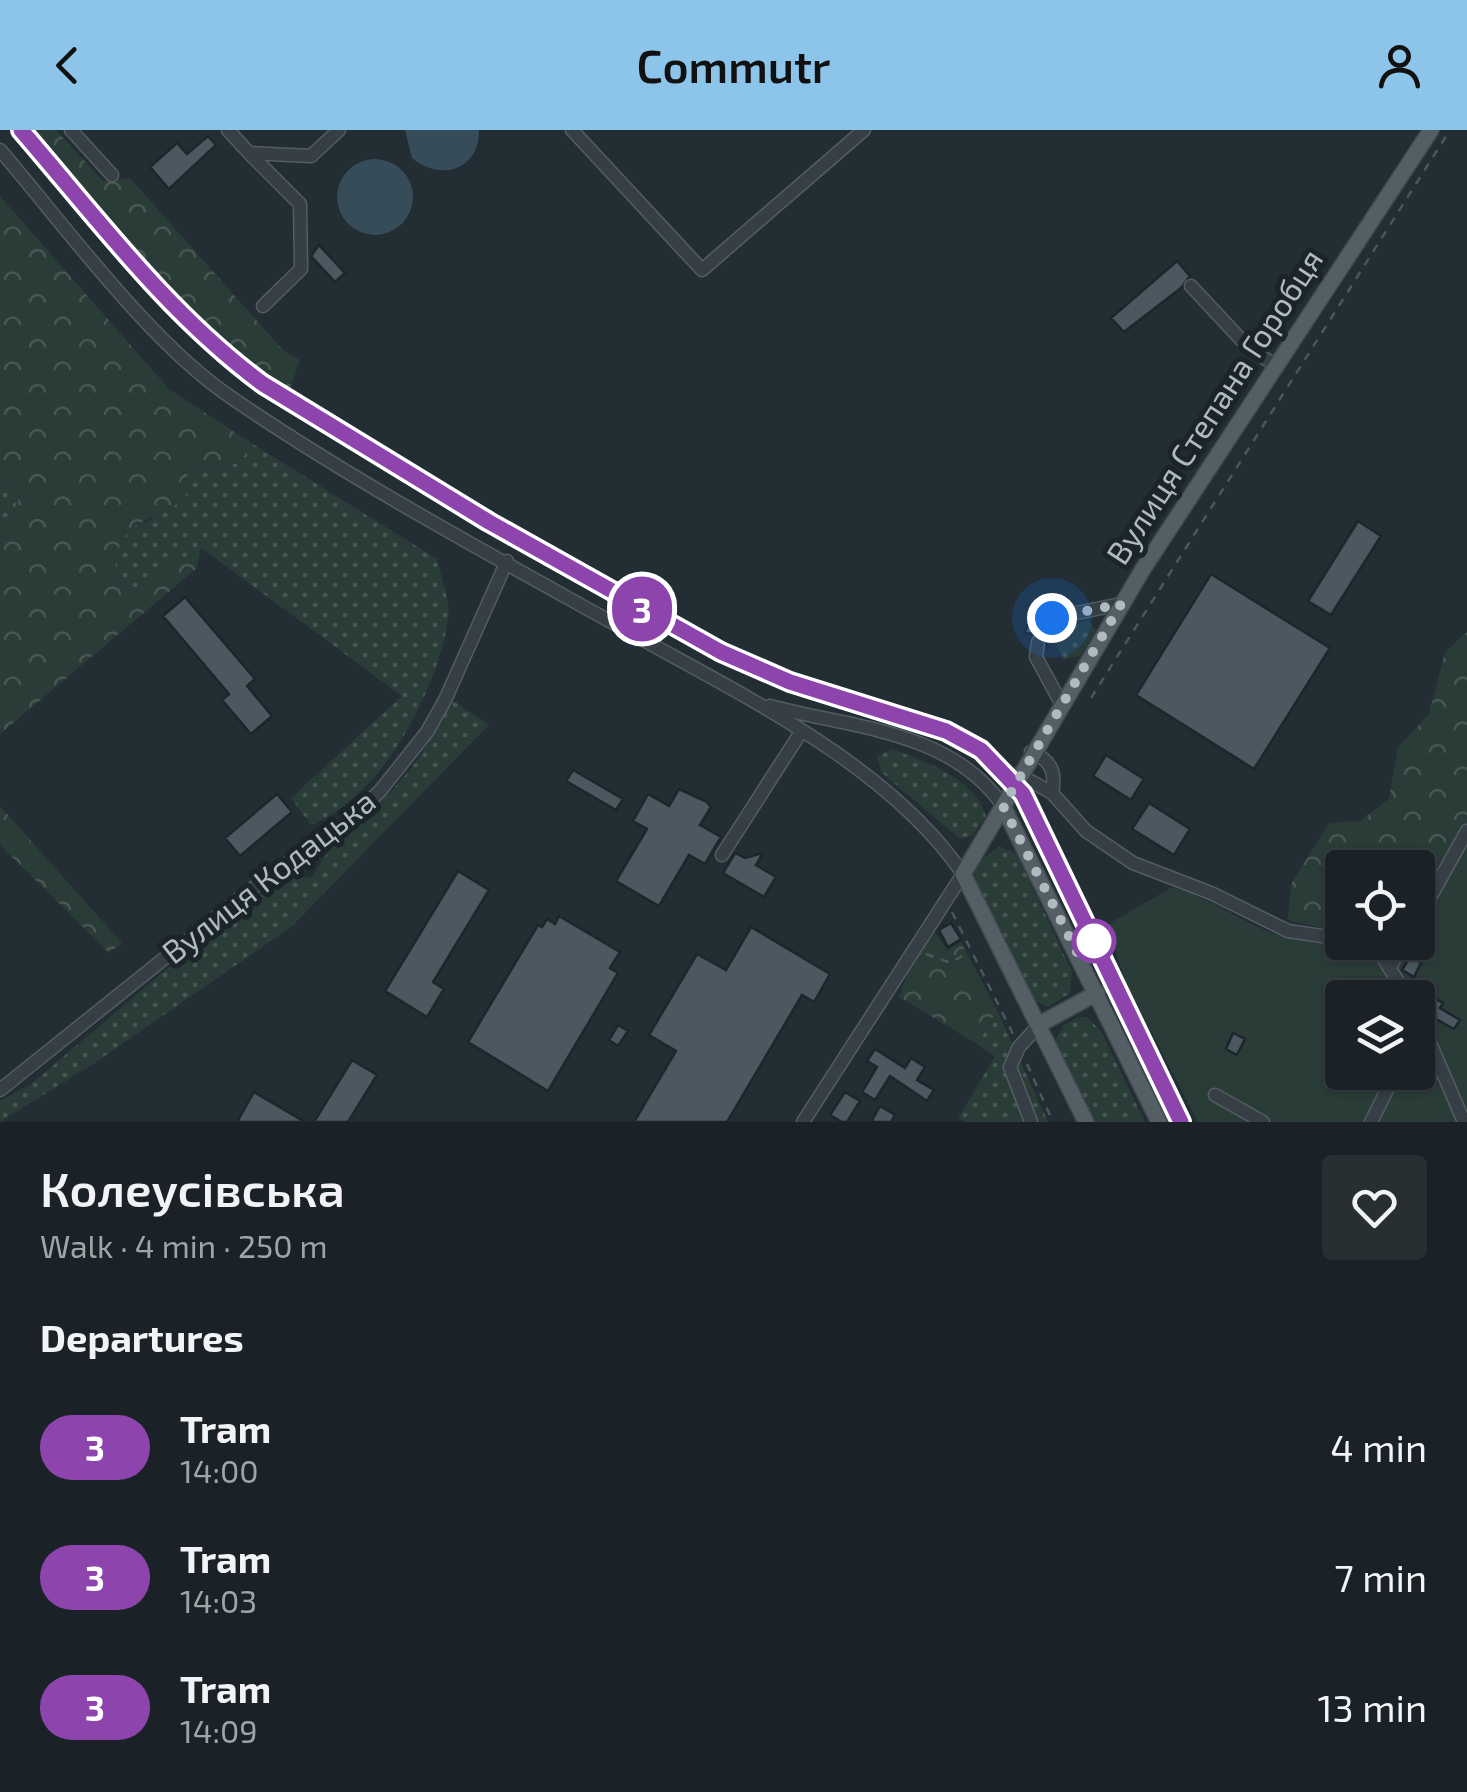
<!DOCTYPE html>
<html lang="en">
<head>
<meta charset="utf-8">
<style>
	:root { --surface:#1a2227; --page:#272f33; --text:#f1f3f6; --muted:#9fa4a7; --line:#383f44; --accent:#8cc4ea }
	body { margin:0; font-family:"Exo 2",sans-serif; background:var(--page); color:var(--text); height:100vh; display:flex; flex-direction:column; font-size:38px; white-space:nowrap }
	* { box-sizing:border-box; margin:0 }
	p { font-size:32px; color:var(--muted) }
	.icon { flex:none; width:55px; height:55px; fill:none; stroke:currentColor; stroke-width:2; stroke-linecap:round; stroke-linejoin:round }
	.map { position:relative; height:992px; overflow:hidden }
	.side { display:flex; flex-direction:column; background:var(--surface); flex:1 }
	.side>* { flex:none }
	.badge { padding:0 20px; border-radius:32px; font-size:35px; line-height:65px }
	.buttons { position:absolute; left:1325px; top:720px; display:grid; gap:20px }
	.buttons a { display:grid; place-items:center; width:110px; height:110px; border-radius:10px; background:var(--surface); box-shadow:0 2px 8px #0004,0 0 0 2px var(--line); font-size:50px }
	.you { position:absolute; width:50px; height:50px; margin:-25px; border:8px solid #fff; border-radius:50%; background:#1a73e8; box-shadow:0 0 0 15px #1a73e833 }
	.map>.badge { position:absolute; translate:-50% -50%; box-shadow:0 0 0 5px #fff }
	h2 { padding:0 40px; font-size:38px; line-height:90px }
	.round { display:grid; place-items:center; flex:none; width:105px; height:105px; border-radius:10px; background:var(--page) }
	.headline { display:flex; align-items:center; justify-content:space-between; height:170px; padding:0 40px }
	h1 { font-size:48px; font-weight:600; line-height:75px }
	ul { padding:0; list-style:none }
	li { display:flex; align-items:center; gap:30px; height:130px; padding:0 40px }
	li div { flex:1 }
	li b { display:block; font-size:38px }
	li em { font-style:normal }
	li .badge { min-width:110px; font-weight:700; text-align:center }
	header { display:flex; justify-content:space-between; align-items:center; height:130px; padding:0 40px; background:var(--accent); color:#111; font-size:45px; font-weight:600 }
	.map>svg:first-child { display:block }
	.grass { fill:url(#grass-dots) }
	.forest { fill:url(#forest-crowns) }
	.garden { fill:#2a3c38; fill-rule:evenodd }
	.water { fill:#374c59 }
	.building { fill:#4b585f; stroke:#1d262b; stroke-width:2.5 }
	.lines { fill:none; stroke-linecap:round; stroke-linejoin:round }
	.minor-tunnel { stroke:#374249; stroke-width:12; stroke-dasharray:12 6; stroke-linecap:butt }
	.minor-casing { stroke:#535d62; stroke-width:15 }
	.major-casing { stroke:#3f484e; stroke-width:18 }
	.path { stroke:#485957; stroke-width:2.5; stroke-dasharray:8 8; stroke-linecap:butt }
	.minor { stroke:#353f45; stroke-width:12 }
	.major { stroke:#535e65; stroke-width:15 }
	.tram { stroke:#5a666d; stroke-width:2.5 }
	.line-casing { stroke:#fff; stroke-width:22 }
	.line { stroke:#8e44ad; stroke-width:15 }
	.walk { stroke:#b0bac1; stroke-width:10; stroke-dasharray:0 18 }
	.stop-dot { fill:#fff; stroke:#8e44ad; stroke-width:5 }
	.labels { text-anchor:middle; stroke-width:10; stroke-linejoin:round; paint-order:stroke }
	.street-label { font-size:32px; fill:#b0bac1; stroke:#1b2429 }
</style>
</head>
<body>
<header><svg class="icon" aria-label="back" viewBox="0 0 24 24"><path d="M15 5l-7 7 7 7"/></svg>Commutr<svg class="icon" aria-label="person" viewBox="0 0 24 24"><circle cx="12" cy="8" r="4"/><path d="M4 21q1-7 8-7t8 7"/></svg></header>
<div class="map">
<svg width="1467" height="992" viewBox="0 0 1467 992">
	<defs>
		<pattern id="grass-dots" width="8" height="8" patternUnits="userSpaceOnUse" patternTransform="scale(2.5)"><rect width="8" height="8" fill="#2a3c38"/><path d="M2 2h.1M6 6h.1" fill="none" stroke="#465653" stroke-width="1.8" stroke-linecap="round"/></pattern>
		<pattern id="forest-crowns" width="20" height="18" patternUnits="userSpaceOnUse" patternTransform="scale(2.5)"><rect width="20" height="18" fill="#2a3c38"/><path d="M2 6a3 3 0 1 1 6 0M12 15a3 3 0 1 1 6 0" fill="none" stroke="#465653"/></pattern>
	</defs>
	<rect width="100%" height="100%" fill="#222d34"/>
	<path class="grass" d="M253,314L437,429C441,447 451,472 448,490C437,562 382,667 311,695L291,668L402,566L201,418L131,461L116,450L114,425L127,398L151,390L184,344L238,333Z
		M0,348L19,368L0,413Z
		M1088,490L1096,500L1080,526L1063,529L1057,515L1068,498Z
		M452,570L489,595L291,797L96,932L0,992V971L31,954L246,772L289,746L312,748C333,706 365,690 396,656C420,630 437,600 452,570Z
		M892,619C926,631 975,649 986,686L972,706L959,708L881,642L877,626Z
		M999,716L1017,724L1072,842L1070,863L1048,877L1034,870L974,747L977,734Z
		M997,880L1048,992H964L958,988L995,926L977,914Z
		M1078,887H1087L1101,901L1145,992H1092L1054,913L1063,896Z"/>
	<path class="forest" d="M30,0H56L103,51L130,48L283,220L300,230L289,262L201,193Z
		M0,66L169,259L253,314L238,333L184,344L186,369C145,394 112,393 116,450L130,461L201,417L197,438L0,604V413L19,368L0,348Z
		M1467,502V696L1418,786V738H1342V802L1288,790L1291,754L1329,693L1360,691L1389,669L1398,617L1429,584L1445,522Z
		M0,676L122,813L109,823L0,715Z
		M935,803L947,820L961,812L997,880L977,914L899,867L915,824Z"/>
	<path class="garden" d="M1467,704V992H1198L1126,853L1107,795L1172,757C1210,768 1237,789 1272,803C1312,818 1354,809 1392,837L1406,813L1418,812V792ZM1342,868H1418V942H1342Z"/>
	<path class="water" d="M405,0H479C480,40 440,52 412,28Z
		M337 67a38 38 0 1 1 76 0a38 38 0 1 1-76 0Z"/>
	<path class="building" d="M208,6L216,15L169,59L150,37L177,13L187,24Z
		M319,115L345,143L335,152L311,126Z
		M1177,131L1190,146L1181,158L1124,202L1111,188Z
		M1358,391L1381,406L1331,485L1308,471Z
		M1211,444L1330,518L1254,639L1136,565Z
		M185,467L255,549L247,556L272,586L251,604L222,570L229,564L163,486Z
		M1037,480L1043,483L1045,495L1059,497L1048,517L1043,504L1024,503Z
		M1106,625L1144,649L1131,670L1093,646Z
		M573,640L623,669L616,680L566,651Z
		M679,659L707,672L711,677L700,695L721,707L705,734L689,725L659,776L616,751L647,699L633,691L648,664L669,676Z
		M277,664L292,682L240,726L225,708Z
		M1149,673L1190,699L1174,725L1132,699Z
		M735,723L745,728L763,723L756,735L776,747L764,767L723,743Z
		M458,741L489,760L433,852L444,859L427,887L385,861Z
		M559,786L620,822L610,838L618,843L548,961L468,912L538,795L542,797L547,789L555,794Z
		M951,793L961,809L948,817L939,800Z
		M751,797L830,844L814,872L802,865L727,992H634L676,921L649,905L697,824L726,840Z
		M1420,804L1432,810L1414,847L1402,840L1410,827L1418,831Z
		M1434,868L1443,873L1440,878L1460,890L1454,899L1434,888L1432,892L1427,880Z
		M618,895L628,901L618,916L609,910Z
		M1233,903L1245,909L1237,925L1226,919Z
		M875,919L905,938L911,928L925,937L917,950L934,960L927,971L890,946L875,970L862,962L877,937L867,931Z
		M352,930L377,945L348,992H314Z
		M254,962L305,992H237Z
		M845,962L860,971L847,992H842L830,985Z
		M880,976L895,985L891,992H871Z"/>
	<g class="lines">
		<path class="minor-tunnel" d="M1038,512L1052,488"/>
		<defs>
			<path id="minor" d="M71,0L112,45
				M228,0L249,23
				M572,0L702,140L864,0
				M0,20C66,97 150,213 232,268C360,356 513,437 649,513C756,572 893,641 963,744L803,992
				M1191,156L1248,217L1276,236
				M263,176L301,139L300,74L249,23L311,26L339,0
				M1052,488L1121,474
				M1038,512L1036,527L1061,573
				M770,576C851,598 951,600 1003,676
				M1031,622C1052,630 1056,643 1052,663L1086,701L1133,733L1211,763L1288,801L1342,809
				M1018,644L1052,663
				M722,725L801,602
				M1418,789L1467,701
				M1354,812L1379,821L1408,868
				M1391,836L1404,812
				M1418,885L1464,992
				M1418,916L1428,904
				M0,960L246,763L353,687L380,661L427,602L445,570L507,431
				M1215,965L1263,992
				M1031,992L1010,937L1019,917L1040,894
				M1371,992L1396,942"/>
			<path id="major" d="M1003,676L1159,992
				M1040,894L1097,863
				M1086,992L963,744L1143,439L1431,0"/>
		</defs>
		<use href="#minor" class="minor-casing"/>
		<use href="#major" class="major-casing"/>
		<path class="path" d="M1091,568L1450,0
			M952,782L1013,904
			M926,824L951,833L968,822
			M1027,934L1053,992"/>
		<use href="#minor" class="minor"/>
		<use href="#major" class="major"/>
		<path class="tram" d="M13,0C91,90 164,187 259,259C362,325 467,386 573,446C653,492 731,538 819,567C889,590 975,601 1018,667L1174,992"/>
	</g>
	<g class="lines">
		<defs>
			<path id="line" d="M21,0C97,88 169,185 263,254L489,392L721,522L790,552L946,601L981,620L1023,664L1181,992"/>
		</defs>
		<use href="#line" class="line-casing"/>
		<use href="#line" class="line"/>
		<path class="walk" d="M1052,488L1121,474L1003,676L1080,828L1094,811"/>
	</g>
	<circle class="stop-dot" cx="1094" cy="811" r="20"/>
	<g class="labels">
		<g class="street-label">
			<text transform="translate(1215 277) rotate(-57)" y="11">Вулиця Степана Горобця</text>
			<text transform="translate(269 747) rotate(-38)" y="11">Вулиця Кодацька</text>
		</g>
	</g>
</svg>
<div class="buttons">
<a><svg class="icon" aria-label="locate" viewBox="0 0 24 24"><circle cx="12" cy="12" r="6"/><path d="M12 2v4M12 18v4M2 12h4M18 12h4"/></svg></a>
<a><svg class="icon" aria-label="layers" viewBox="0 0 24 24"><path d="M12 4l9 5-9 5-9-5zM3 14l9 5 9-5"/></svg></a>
</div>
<div class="you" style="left:1052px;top:488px"></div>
<b class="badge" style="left:642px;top:479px;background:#8e44ad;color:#fff">3</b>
</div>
<section class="side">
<div class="headline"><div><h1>Колеусівська</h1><p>Walk · 4 min · 250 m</p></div><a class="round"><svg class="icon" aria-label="heart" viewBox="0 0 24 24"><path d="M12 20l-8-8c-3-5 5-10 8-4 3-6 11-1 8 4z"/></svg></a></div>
<h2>Departures</h2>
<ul>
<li><span class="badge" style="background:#8e44ad;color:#fff">3</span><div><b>Tram</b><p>14:00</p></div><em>4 min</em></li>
<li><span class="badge" style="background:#8e44ad;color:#fff">3</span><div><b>Tram</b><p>14:03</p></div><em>7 min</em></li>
<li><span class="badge" style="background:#8e44ad;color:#fff">3</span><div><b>Tram</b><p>14:09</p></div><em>13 min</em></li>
</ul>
</section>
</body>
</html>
